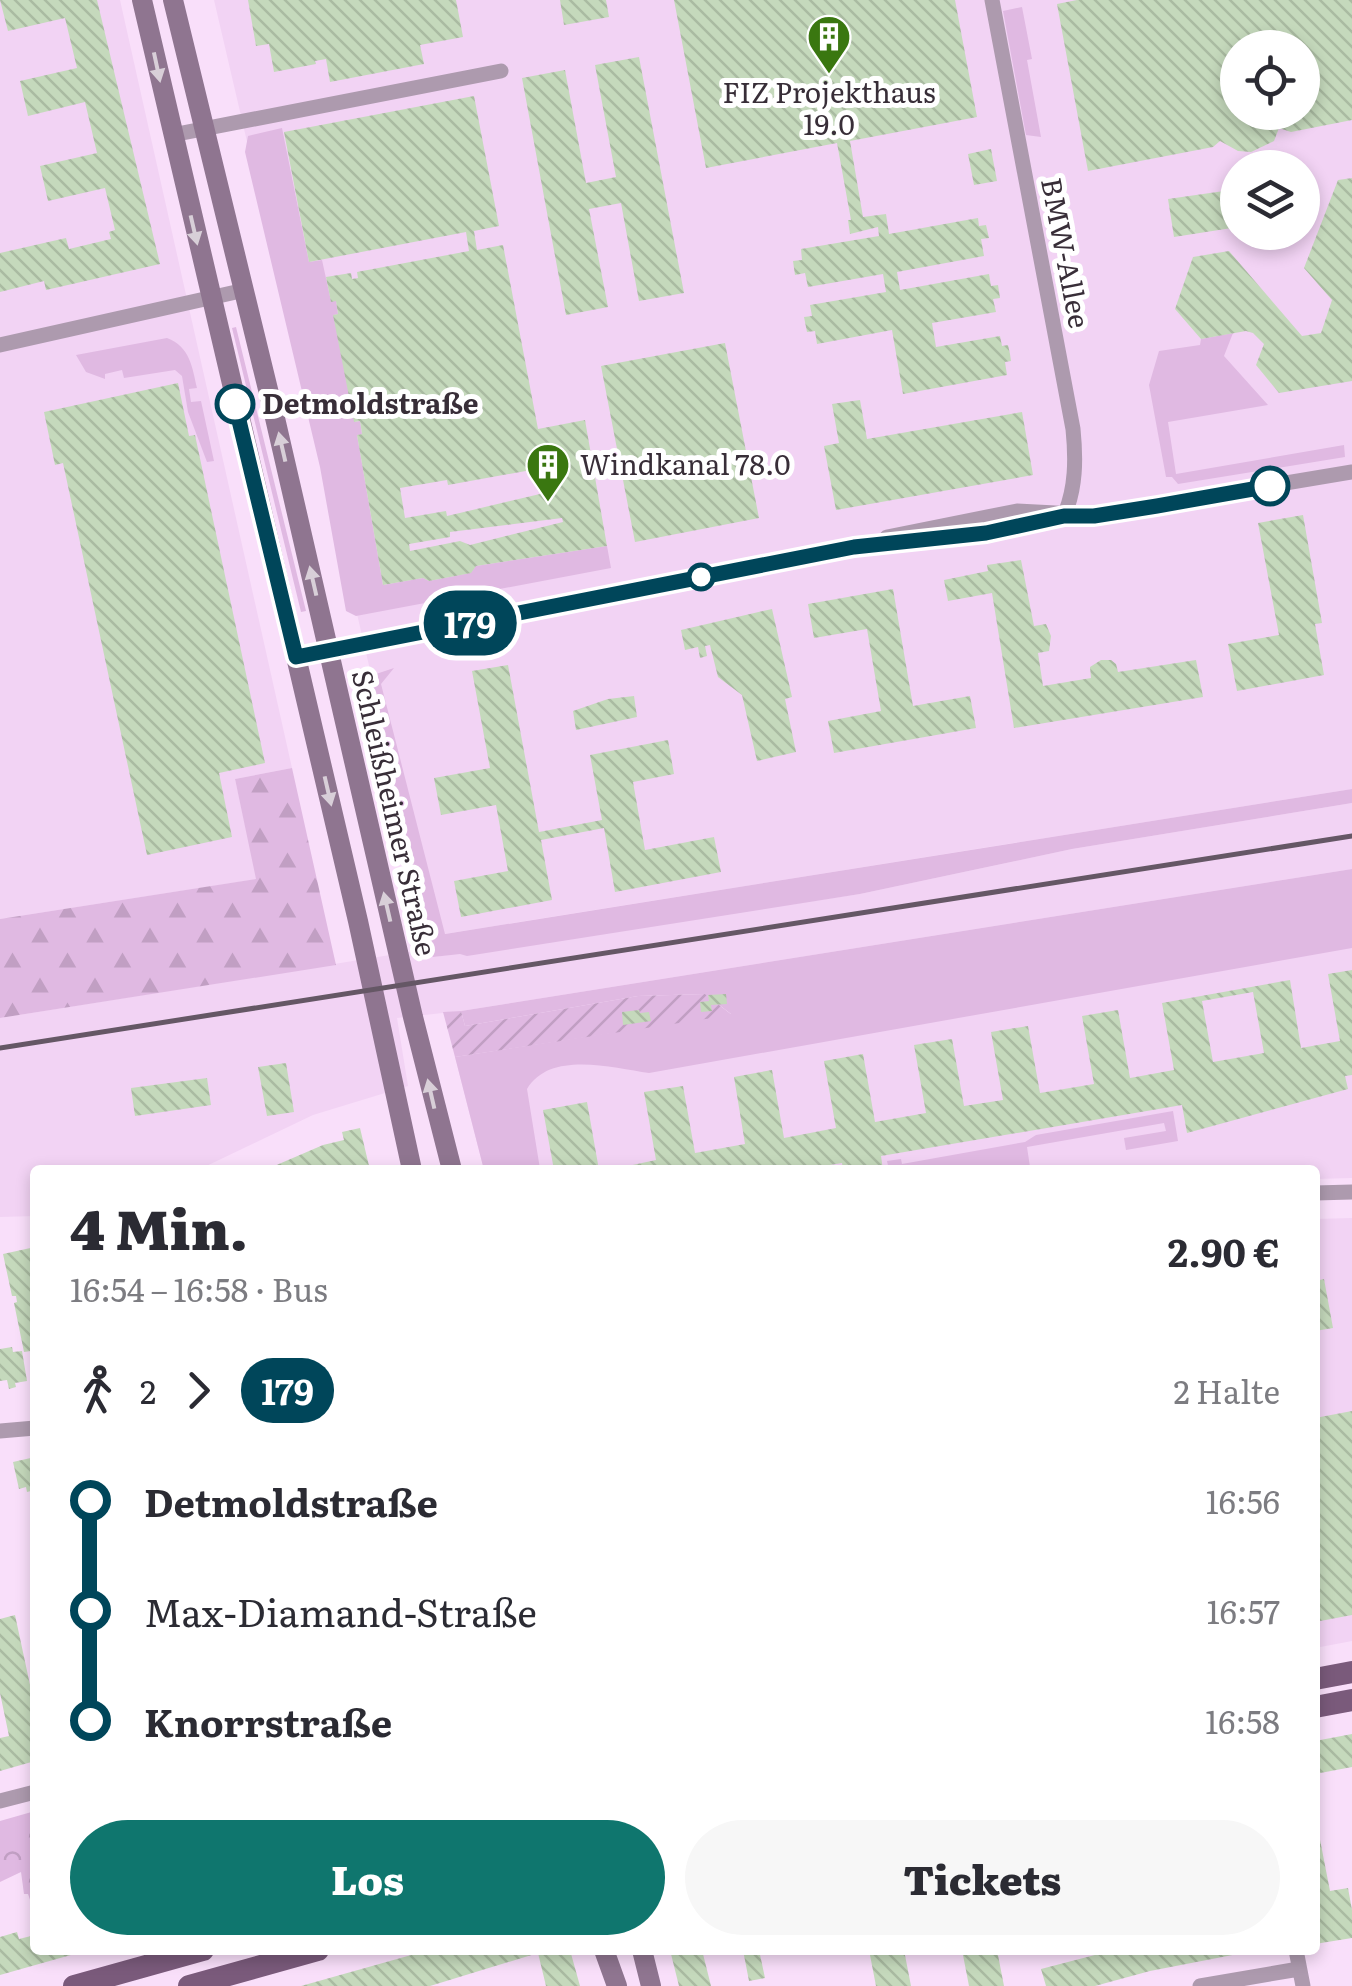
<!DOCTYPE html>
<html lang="de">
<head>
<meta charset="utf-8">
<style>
	:root { --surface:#fff; --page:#f7f7f7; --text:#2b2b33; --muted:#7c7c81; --accent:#0f766e }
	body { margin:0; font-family:Literata,serif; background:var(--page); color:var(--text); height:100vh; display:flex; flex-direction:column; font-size:38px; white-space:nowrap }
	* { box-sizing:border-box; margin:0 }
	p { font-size:32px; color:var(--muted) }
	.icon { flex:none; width:55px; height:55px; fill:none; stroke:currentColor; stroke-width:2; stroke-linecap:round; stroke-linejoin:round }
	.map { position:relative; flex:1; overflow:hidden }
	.side { position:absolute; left:30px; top:1165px; width:1290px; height:790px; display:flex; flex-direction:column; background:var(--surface); border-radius:10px; box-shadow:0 5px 15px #0003 }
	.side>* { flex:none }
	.badge { padding:0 20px; border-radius:32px; font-size:35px; line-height:65px }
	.buttons { position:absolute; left:1220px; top:30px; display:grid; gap:20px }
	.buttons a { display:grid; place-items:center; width:100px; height:100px; border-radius:50%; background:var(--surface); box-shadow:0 5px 15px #0003; font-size:50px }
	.map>.badge { position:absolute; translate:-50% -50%; box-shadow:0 0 0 5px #fff }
	.legs { display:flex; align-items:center; gap:15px; height:110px; padding:0 40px; font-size:32px }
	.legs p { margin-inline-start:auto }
	.summary { display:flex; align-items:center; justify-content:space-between; height:170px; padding:0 40px }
	h1 { font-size:55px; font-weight:800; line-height:75px }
	.primary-button { display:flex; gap:20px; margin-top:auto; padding:20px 40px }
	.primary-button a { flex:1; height:115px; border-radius:60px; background:var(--accent); color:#fff; font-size:40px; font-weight:800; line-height:115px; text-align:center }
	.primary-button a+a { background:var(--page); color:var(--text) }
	ul { padding:0 40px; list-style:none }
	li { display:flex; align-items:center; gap:35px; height:110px; font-size:38px }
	li i { display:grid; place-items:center; width:15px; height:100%; margin:0 12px; background:currentColor }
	li i::after { content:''; width:25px; height:25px; margin:-12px; border:8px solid; border-radius:50%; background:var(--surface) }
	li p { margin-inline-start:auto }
	li:first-child i { background:linear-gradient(#0000 50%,currentColor 0) }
	li:last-child i { background:linear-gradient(currentColor 50%,#0000 0) }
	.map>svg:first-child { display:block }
	.built { fill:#f2d3f4; fill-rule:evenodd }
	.grass { fill:#e0b9e2 }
	.forest { fill:url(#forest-firs) }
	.park { fill:url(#park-crowns) }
	.garden { fill:url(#garden-furrows) }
	.building { fill:url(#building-back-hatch); fill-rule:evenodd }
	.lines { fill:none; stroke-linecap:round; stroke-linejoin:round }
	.minor { stroke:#ad9aae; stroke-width:15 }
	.secondary { stroke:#8f7590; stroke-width:20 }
	.primary { stroke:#7a5a7b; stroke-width:22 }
	.rail { stroke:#655765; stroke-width:5 }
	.oneway { fill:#d8cfd8 }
	.line-1-casing { stroke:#fff; stroke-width:22 }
	.line-1 { stroke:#00465a; stroke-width:15 }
	.stop-1-dot { fill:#fff; stroke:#00465a; stroke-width:5 }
	.labels { text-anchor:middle; stroke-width:10; stroke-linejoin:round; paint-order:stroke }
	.poi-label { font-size:28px; fill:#382e38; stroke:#fff }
	.street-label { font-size:28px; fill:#382e38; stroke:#fff }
	.stop-label { font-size:28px; font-weight:bold; fill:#382e38; stroke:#fff; text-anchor:start }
</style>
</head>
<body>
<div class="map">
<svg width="1352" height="1986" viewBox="0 0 1352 1986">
	<defs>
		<pattern id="forest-firs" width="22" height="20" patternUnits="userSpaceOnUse" patternTransform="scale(2.5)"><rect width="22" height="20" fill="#e0b9e2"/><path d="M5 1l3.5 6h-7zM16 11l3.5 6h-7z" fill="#c19fc3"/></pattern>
		<pattern id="park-crowns" width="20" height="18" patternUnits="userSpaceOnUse" patternTransform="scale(2.5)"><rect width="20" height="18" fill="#e0b9e2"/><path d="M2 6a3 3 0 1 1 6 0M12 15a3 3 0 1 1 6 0" fill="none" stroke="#c19fc3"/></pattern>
		<pattern id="garden-furrows" width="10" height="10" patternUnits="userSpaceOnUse" patternTransform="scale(2.5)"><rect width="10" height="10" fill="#e0b9e2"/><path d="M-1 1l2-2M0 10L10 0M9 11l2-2" fill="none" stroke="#c19fc3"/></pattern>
		<pattern id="building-back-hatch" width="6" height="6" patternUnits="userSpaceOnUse" patternTransform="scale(2.5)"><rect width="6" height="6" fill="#c5d9bc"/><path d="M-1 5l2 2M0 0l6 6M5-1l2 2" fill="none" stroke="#aabba2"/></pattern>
	</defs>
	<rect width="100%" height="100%" fill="#f9dffa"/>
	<path class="built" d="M0,0H120L292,768L235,779L257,879L0,919Z
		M214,0H1352V789L432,936ZM1238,48H1302V112H1238ZM1238,168H1302V232H1238Z
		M1352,803V869L461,1011L397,1018L408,1086L313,1115L198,1170H35V1216L0,1217V1018L427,949L434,957L860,894L1072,849Z
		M1352,900V1178L1315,1179V1170H484L455,1057L525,1049L920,984Z
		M1352,1218V1641L1315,1648V1219Z"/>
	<path class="grass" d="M1022,7L1032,59L1027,60L1041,137L1026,135L1003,11Z
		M282,128L309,262L322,260L331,301H336L338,314L334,315L355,422L360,421L362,434L357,435L383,585L423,578L429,581L470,573L476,566L607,546L611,568L356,616L346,611L320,467L245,152L248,136Z
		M236,327L306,611L301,612L232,328Z
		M1233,333L1224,356L1268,405L1168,422L1176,474L1344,445L1345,457L1178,484L1172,477H1166L1149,385L1159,351L1200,345L1201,339Z
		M167,338C190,347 192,366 197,388L189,389L191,402L201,401L214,461L207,462L188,412L182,376L175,370L124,378L122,370L105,374V379L86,372L76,355Z
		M394,668L381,684L445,934L1352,789V803L1072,849L860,894L467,956L460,954L433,957L427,949L364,686L367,677Z
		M1352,869V948L649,1073C613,1068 550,1050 527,1089L540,1169L484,1170L455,1057L731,1014L705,994L638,996L465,1026L461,1011Z
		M1173,1111L1178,1141L1126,1150L1124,1138L1166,1131L1164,1123L1027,1147L1030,1167L1012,1170H889L887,1161L901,1159L902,1164L1025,1142L1036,1135Z"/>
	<path class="forest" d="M292,768L336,965L0,1018V919L256,879L235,779Z"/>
	<path class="park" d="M35,1811V1914L28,1894H24L21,1872L0,1882V1821Z"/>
	<path class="garden" d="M705,994L732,1015L455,1057L443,1012L461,1011L465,1026L638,996Z"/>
	<path class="building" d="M0,0H97L160,264L46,290L44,281L0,292V253L66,238L69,249L111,239L109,232L115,230L105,188L48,201L40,166L97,153L85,102L28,116L20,81L77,68L65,18L8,31Z
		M248,0H456L463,37L420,45L424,64L330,82L326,59L315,61L316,64L274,72L269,44L256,46Z
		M560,0H606L609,17L564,25Z
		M674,0H955L977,117L850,141L863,217L886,214L889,234L978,218L979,226L986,225L989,238L981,239L984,256L897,272L900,290L989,274L991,286L998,285L1000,298L993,299L996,312L932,323L936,347L1000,336L1002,346L1008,345L1010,354L1011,361L1005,362L1007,375L903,394L892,330L817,344L815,331L807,332L804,317L812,316L810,305L886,292L883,274L808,287L805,273L795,275L793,261L802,260L801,249L879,236L878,227L850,234L848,220H851L837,143L706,168Z
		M1077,0H1352V120L1291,132L1279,128L1274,141L1251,152L1238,151L1220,141L1213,147L1088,171L1057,4ZM1238,48H1302V112H1238Z
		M639,57L684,293L639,301L621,203L589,209L608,307L566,315L522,78L565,70L586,183L616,177L595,65Z
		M474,96L499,226L474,231L477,250L503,245L538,429L585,420L607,546L476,566L471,573L429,581L423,578L383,585L357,435L362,434L360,421L354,422L333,315L338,314L336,301L331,302L326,277L351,273L352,279L358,278L357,272L469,251L466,232L309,262L284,132ZM553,466L557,490L447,516L446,511L405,518L400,488L447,480L448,485ZM562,518L563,522L470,545L460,541L410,551L409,544L450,537V532Z
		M991,149L997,181L974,185L968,154Z
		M1352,178V381L1279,393L1256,365L1264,344L1253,333L1246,331L1201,339L1175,309L1193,257L1229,251L1302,336L1321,333L1332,300L1304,268L1338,180Z
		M1238,189V227L1174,237L1168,199Z
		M725,343L759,518L635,542L601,366Z
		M178,383L189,436L195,435L265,763L219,773L232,837L147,855L63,463L55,465L44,412Z
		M860,400L867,439L1022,412L1033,475L836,510L824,446L839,443L832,404Z
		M1303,515L1322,623L1315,624L1324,675L1237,691L1228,644L1279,635L1258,523Z
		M1021,560L1034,626L1046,624L1051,636L1049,651L1038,653L1043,686L1091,678L1090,667L1101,660H1111L1116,664L1118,672L1196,660L1203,697L1014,728L992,593L948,601L944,580L988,571L987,565Z
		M893,589L913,706L970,696L976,728L834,753L828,721L881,711L867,629L814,638L808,604Z
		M772,609L792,697L785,699L796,752L757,761L742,695L718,677L710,645L705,646L707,656L700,658L698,647L685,650L681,630Z
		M508,665L539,832L602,820L590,755L668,740L674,774L633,782L645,850L714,837L721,872L615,892L604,828L541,840L552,900L461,917L454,881L508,871L496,805L441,815L434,778L490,768L472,671Z
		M634,696L637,717L576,730L573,711L608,699Z
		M1352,970V1075L1345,1076L1348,1089L1187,1133L1182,1105L881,1156L883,1170H843L842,1163L800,1170H609L656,1160L644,1092L683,1086L695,1153L745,1144L734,1077L772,1070L784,1138L836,1128L824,1061L863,1054L875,1122L926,1113L914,1045L952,1039L964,1106L1003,1100L991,1032L1028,1026L1040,1093L1094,1084L1082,1016L1118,1010L1130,1078L1174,1070L1162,1003L1290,980L1301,1048L1340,1041L1328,974ZM1253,992L1264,1053L1213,1062L1202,1001Z
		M726,994L727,1004L711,1005L712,1011L701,1012L700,1002L709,1001L708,995Z
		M639,1010L640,1013L649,1012L651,1021L623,1025L622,1012Z
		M286,1063L294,1112L267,1116L258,1067Z
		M207,1078L211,1105L135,1116L131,1088Z
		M587,1102L599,1170H554L543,1110Z
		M360,1128L370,1170H265L323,1145L344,1140L342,1132Z
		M35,1247V1359L33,1360L31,1351L24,1352L14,1303L17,1302L16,1296H12L3,1254Z
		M1324,1279L1333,1328L1315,1331V1281Z
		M12,1347L13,1352L22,1351L27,1381L15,1383L16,1387L9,1389L7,1380L0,1381V1349Z
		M1352,1411V1615L1315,1622V1418Z
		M35,1457V1490L27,1492L26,1487L19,1489L13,1462Z
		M15,1615L35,1708V1761L0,1771V1738L9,1736L0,1693V1619Z
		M1352,1734V1767L1315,1774V1741Z
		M1315,1814L1330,1891L1348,1888L1352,1910V1938L1315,1944Z
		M17,1932L19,1939L35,1935V1950L85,1951L0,1975V1937Z
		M429,1950H570L580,1986H546L538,1953L430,1986H301Z
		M670,1950H702L711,1986H679Z
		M743,1950H759L765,1978L749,1981Z
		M869,1950H904L911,1986H876Z
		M962,1950H997L1004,1986H969Z
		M1114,1950H1248V1952L1150,1971L1095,1986H1046L1041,1969Z"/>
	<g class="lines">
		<path class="minor" d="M992,0L1073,429C1076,459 1076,488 1064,516
			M172,135L501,71
			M0,345L245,290
			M887,537L1017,511L1094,515L1352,472
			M296,657L854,547L986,533L1064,516
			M1315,1193L1352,1192
			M0,1431L35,1428
			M0,1801L35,1792
			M1296,1950L1303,1986
			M1200,1986L1299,1969"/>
		<path class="secondary" d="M142,0L358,921L412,1170
			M173,0L275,418L413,1017L452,1170
			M604,1950L617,1986
			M642,1950L651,1986"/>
		<path class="primary" d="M1315,1679L1352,1672
			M1315,1707L1352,1700
			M74,1986L203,1950
			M189,1986L318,1950"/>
		<path class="rail" d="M0,1048L1352,836"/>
	</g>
	<defs><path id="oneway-solid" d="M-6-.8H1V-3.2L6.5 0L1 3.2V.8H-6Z" transform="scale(2.5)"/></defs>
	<g class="oneway">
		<use href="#oneway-solid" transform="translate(157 67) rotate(78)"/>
		<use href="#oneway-solid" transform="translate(194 230) rotate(77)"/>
		<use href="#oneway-solid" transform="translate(282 447) rotate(-103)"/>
		<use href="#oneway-solid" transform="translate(313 581) rotate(-103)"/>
		<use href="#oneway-solid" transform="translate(328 791) rotate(77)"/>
		<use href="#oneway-solid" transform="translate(387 907) rotate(-103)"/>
		<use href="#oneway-solid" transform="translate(431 1094) rotate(-103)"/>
	</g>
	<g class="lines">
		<defs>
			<path id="line-1" d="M235,404L296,657L854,547L986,533L1064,516H1094L1157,506L1270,486"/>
		</defs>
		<use href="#line-1" class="line-1-casing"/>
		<use href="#line-1" class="line-1"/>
	</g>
	<defs>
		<symbol id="building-pin" viewBox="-11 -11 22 30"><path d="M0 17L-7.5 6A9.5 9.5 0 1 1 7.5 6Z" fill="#3a7710" stroke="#fff"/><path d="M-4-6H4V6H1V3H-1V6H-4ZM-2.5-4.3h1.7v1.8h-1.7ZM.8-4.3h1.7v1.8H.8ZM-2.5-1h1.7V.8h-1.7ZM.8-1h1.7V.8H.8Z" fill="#fff"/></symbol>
	</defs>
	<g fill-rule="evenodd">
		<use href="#building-pin" x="804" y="12" width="50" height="68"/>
		<use href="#building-pin" x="523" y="440" width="50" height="68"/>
	</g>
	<g class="stop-1-dot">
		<circle cx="235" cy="404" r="18"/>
		<circle cx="1270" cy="486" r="18"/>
		<circle cx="701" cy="577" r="12"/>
	</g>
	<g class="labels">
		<g class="poi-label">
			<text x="829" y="103">FIZ Projekthaus<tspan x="829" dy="32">19.0</tspan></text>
			<text x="580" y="475" text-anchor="start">Windkanal 78.0</text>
		</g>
		<g class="street-label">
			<text transform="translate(1065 253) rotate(79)" y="10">BMW-Allee</text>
			<text transform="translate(394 813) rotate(77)" y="10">Schleißheimer Straße</text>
		</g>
		<g class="stop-label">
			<text x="262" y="414">Detmoldstraße</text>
		</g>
	</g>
</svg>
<div class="buttons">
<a><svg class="icon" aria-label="locate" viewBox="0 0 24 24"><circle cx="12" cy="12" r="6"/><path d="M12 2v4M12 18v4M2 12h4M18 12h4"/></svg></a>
<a><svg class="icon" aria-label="layers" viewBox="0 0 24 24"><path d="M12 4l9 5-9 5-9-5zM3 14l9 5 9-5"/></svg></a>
</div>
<b class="badge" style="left:470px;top:623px;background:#00465a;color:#fff">179</b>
<section class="side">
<div class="summary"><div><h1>4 Min.</h1><p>16:54 – 16:58 · Bus</p></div><b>2.90 €</b></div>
<div class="legs"><svg class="icon" aria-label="walk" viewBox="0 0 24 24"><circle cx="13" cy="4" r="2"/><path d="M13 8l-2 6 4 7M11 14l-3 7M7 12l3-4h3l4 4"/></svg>2<svg class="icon" aria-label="forward" viewBox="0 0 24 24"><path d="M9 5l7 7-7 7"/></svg><b class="badge" style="background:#00465a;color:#fff">179</b><p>2 Halte</p></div>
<ul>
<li><i style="color:#00465a"></i><b>Detmoldstraße</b><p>16:56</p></li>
<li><i style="color:#00465a"></i><span>Max-Diamand-Straße</span><p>16:57</p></li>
<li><i style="color:#00465a"></i><b>Knorrstraße</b><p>16:58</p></li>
</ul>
<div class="primary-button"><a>Los</a><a>Tickets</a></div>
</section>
</div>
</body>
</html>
